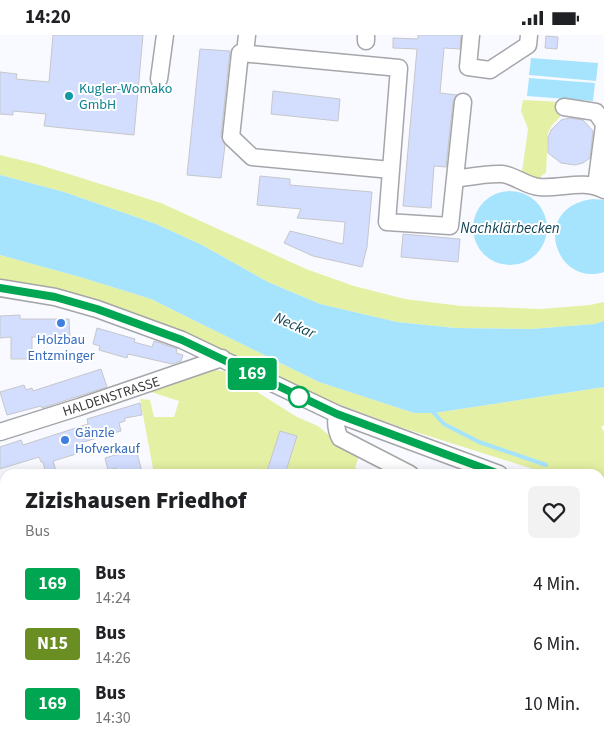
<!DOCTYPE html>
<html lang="de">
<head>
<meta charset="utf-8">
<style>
	:root { --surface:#fff; --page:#f2f2f2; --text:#202124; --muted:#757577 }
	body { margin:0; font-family:"Source Sans 3",sans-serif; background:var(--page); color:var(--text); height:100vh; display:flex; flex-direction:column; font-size:19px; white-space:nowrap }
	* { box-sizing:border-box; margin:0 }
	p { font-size:16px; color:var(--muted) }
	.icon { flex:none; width:28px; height:28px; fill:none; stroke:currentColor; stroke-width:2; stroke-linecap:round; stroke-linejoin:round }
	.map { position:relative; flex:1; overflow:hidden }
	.sheet { position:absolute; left:0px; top:434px; width:605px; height:276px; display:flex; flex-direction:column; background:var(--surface); border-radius:15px 15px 0 0; box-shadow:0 2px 12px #0003 }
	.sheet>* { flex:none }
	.badge { padding:0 10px; border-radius:4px; font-size:18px; line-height:32px }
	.map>.badge { position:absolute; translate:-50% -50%; box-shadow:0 0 0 2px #fff }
	.round { display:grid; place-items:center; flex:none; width:52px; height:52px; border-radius:8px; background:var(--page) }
	.summary { display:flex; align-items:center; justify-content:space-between; height:85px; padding:0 25px }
	h1 { font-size:24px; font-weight:800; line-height:38px }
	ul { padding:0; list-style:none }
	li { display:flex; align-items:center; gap:15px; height:60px; padding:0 25px }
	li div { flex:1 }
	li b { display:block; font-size:19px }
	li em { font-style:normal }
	li .badge { min-width:55px; font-weight:700; text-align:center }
	.status { display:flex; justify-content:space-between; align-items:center; height:35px; padding:0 25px; background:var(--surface); direction:ltr }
	.status svg { height:14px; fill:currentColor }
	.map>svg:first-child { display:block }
	.green { fill:#e4f0a3 }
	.water { fill:#a6e3fc }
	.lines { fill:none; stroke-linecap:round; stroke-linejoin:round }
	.stream { stroke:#a6e3fc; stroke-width:4 }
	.building { fill:#d3deff; stroke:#c6c7cb }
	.minor-casing { stroke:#a5a6aa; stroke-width:19 }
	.minor { stroke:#fff; stroke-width:16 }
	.line-casing { stroke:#fff; stroke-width:11 }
	.line { stroke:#00a651; stroke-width:8 }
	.culture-dot { fill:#0f9aa8; stroke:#fff; stroke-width:2 }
	.shop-dot { fill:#3f7fe0; stroke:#fff; stroke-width:2 }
	.stop-dot { fill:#fff; stroke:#00a651; stroke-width:2.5 }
	.labels { text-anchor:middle; stroke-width:4; stroke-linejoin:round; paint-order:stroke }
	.culture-label { font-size:14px; fill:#0d838f; stroke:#fff; text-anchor:start }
	.shop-label { font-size:14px; fill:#366cbe; stroke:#fff }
	.street-label { font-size:14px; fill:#363738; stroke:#fff }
	.water-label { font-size:15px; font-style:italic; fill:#104354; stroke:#fff }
</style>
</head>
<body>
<div class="status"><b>14:20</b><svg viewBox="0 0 49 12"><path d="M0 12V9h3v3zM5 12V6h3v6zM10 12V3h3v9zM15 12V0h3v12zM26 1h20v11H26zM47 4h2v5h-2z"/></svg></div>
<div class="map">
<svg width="604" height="709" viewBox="0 0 604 709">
	<rect width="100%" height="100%" fill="#f9faff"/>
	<path class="green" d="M523,65L562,67L560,82L552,90L548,98L546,138L542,140L536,150L510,137H522L528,94L521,76Z
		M0,120L37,129L161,168L306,234L354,251L405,264L461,271L541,274L590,270L604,267V286L595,289L531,294L455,293L397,287L320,269L268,247L202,210L156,189L64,157L0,140Z
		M0,220L80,242L151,264L319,347L414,378H434L604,352V390L601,392L604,397V457L600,455V439H549L400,392L332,367L266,337L199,303L137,280L76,259L0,246Z
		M213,335L224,336L297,382L318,391L342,411L374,429V431L359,421L355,433L366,437L365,439H154L140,364L150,365L154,382H174L179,366L151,357V355Z
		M320,705H465L470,709H319Z
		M495,705H532L538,709H493Z"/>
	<path class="water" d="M531,23L598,28L596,46L529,40Z
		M529,43L595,48L593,66L527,61Z
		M0,140L64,157L156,189L202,210L268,247L320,269L397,287L455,293L531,294L595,289L604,286V352L434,378H414L319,347L151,264L80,242L0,220Z
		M473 193a37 37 0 1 1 74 0a37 37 0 1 1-74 0Z
		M593,164L604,165V237C555,253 529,172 593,164Z"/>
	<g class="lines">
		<path class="stream" d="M432,376L444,389L479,407L546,430
			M571,436L581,439
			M600,443L604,444"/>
	</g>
	<path class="building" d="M53,0H143L134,100L44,91L46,79L13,76V80L0,79V37L17,39L16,44L49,47Z
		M418,0H461L460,14L444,13L440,58L457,60L453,66L446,132L434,131L431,173L403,171L417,14L393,13V3L418,4Z
		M546,1L558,2L557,14L545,13Z
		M200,14L230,16L221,101L225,110L221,143L187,140Z
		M273,56L340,64L338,86L271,79Z
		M569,83L583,85L593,96L590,123L583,128L575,130L561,128L548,118V103L551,95L561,85Z
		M260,141L290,144V150L372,157L367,212L362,232L313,221L284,208L290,196L343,209L345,187L297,183L301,174L257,170Z
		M403,199L460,204L458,227L401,222Z
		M20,280V284H69L70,302H32V324H11V302L0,303V281Z
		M97,293L135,304L134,307L152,312L154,306L177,314L176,318L183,320L181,326L172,329L128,319L127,323L99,315L100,311L93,309Z
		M101,334L107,352L42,373L41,371L7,380L0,357L24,350L26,355L32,353L33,356Z
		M140,368L142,380L125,383V386L119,388L121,396L80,408L83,417L53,426L57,439H46L43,427H41L39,422L0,434V412L21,405L23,410L88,389L87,384Z
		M280,396L297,401L285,439H266Z
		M136,414L142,437L136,439H118L116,433L108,435L105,423Z"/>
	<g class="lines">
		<defs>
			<path id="minor" d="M471,0L468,32L490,35L528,10L529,0
				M366,6V0
				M240,18L399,33L391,135L252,122L231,102Z
				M245,18L247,0
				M159,44L165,0
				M564,72L596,77L604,89
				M391,135L387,187L450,191L463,67
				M455,144C469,142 487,138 502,139C514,140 526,151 539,152C561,154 584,144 604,155
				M596,151L604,90
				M0,253L55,262L97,274L182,305L337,379L499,439
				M337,379C335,389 336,395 340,403L410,439
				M0,397L79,372L222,323
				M600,468L604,469
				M0,492L5,485
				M600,533L604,535
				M0,567L5,566"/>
		</defs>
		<use href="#minor" class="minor-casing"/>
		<use href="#minor" class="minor"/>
	</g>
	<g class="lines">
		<defs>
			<path id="line" d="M0,253L55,262L97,274L182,305L337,379L499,439"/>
		</defs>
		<use href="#line" class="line-casing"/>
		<use href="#line" class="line"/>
	</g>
	<circle class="culture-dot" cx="69" cy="61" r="5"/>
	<g class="shop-dot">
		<circle cx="61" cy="288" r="5"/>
		<circle cx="65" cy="405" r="5"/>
	</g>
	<circle class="stop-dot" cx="299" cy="362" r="10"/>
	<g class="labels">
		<g class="culture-label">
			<text x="79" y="58">Kugler-Womako<tspan x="79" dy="16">GmbH</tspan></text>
		</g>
		<g class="shop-label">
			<text x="61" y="309">Holzbau<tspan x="61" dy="16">Entzminger</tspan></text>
			<text x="75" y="402" text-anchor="start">Gänzle<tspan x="75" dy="16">Hofverkauf</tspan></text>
		</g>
		<g class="street-label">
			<text transform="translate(111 361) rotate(-18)" y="5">HALDENSTRASSE</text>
		</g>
		<g class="water-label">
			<text x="510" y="198">Nachklärbecken</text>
			<text transform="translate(295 290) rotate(24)" y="5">Neckar</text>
		</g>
	</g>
</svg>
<b class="badge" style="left:252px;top:339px;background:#00a651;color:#fff">169</b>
<section class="sheet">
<div class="summary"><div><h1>Zizishausen Friedhof</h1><p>Bus</p></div><a class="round"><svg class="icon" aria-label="heart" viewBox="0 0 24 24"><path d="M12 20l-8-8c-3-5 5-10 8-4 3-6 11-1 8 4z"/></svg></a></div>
<ul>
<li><span class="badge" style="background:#00a651;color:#fff">169</span><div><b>Bus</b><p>14:24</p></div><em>4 Min.</em></li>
<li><span class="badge" style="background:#6b8e23;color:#fff">N15</span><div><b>Bus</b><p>14:26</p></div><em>6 Min.</em></li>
<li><span class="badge" style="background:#00a651;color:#fff">169</span><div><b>Bus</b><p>14:30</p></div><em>10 Min.</em></li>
</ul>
</section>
</div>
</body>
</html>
